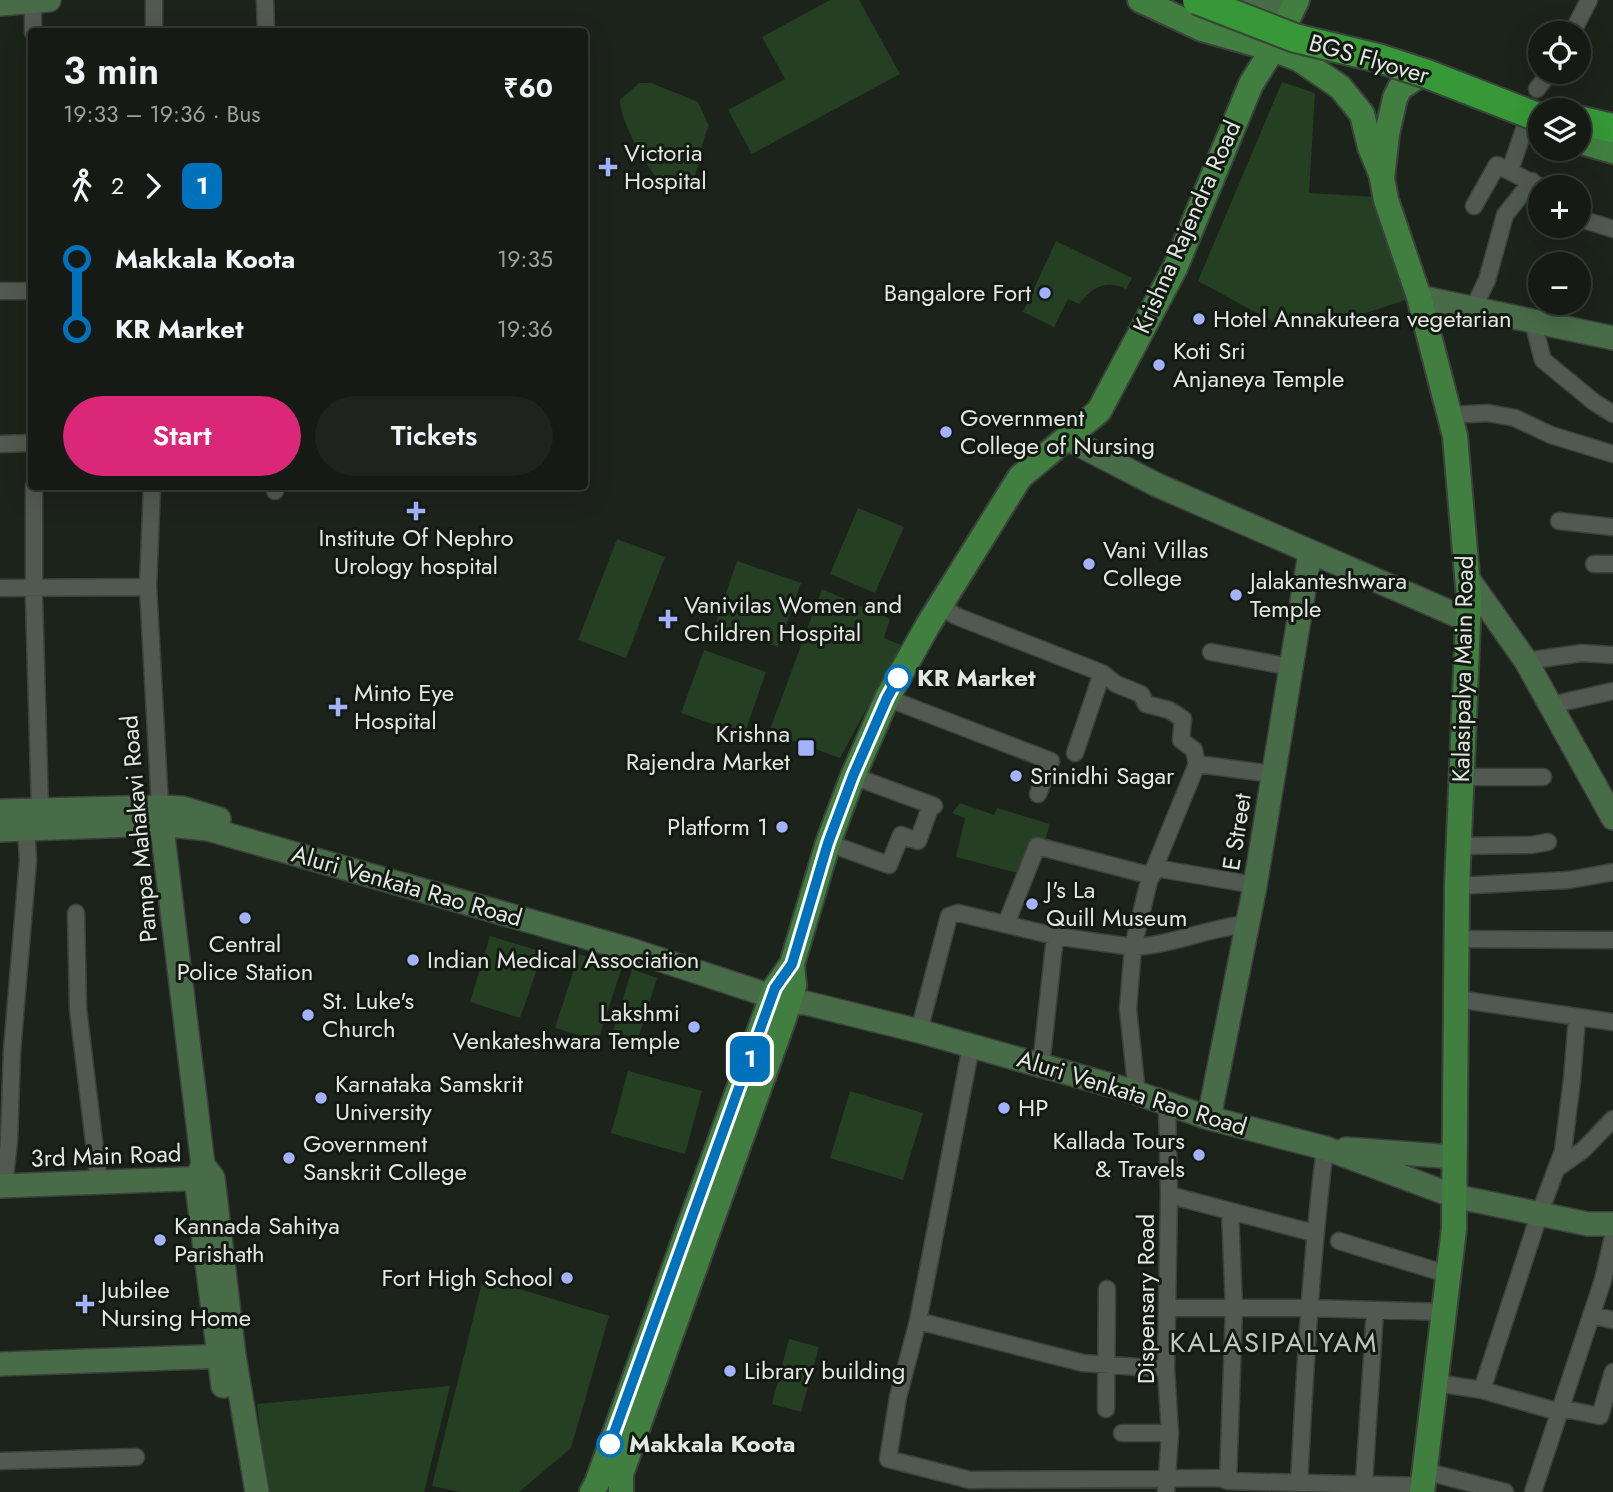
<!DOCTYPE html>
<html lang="en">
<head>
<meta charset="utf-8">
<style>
	:root { --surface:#151a14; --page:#1e231d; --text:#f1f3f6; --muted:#9da1a0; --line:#343834; --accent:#db2777 }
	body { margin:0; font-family:Jost,sans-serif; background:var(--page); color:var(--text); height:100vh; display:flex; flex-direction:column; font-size:26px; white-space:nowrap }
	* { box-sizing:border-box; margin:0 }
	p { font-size:23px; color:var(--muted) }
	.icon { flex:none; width:38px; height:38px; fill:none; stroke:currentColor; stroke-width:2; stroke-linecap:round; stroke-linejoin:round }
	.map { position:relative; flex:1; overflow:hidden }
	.side { position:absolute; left:28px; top:28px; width:560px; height:462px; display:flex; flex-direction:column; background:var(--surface); border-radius:7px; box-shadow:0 7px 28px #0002,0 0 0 2px var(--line) }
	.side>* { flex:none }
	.badge { padding:0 14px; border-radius:10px; font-size:24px; line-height:46px }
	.tools { position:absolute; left:1528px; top:21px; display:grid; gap:14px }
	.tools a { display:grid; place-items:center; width:63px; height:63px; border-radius:50%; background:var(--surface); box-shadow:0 7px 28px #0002,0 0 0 2px var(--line); font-size:35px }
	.map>.badge { position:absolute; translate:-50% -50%; box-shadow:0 0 0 4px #fff }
	.legs { display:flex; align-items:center; gap:10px; height:77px; padding:0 35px; font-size:23px }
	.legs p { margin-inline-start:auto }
	.overview { display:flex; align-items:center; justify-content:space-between; height:119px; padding:0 35px }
	h1 { font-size:38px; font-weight:600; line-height:52px }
	.primary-button { display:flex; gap:14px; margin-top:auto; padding:14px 35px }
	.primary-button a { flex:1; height:80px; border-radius:42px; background:var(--accent); color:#fff; font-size:28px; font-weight:600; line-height:80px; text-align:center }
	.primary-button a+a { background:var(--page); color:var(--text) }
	ul { padding:0 35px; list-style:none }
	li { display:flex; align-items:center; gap:24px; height:70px; font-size:26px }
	li i { display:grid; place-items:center; width:10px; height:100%; margin:0 9px; background:currentColor }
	li i::after { content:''; width:18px; height:18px; margin:-9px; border:5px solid; border-radius:50%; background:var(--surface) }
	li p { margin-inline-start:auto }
	li:first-child i { background:linear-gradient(#0000 50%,currentColor 0) }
	li:last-child i { background:linear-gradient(currentColor 50%,#0000 0) }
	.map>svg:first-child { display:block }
	.green { fill:#253f23 }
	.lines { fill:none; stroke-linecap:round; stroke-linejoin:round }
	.street-casing { stroke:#3b413b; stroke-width:19 }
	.secondary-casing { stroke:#3b413b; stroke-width:26 }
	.primary-casing { stroke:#3b413b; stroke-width:28 }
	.highway-casing { stroke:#3b413b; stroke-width:32 }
	.street { stroke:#515950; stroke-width:16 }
	.secondary { stroke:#496c48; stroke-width:23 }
	.primary { stroke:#417f40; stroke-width:24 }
	.highway { stroke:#369836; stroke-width:28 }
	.highway-bridge-casing { stroke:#3b413b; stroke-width:32; stroke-linecap:butt }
	.highway-bridge { stroke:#369836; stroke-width:28 }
	.line-1-casing { stroke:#fff; stroke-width:16 }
	.line-1 { stroke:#0072bc; stroke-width:10 }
	.poi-dot { fill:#a3b2fd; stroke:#131a12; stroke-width:2.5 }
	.stop-1-dot { fill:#fff; stroke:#0072bc; stroke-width:3.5 }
	.labels { text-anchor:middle; stroke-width:6; stroke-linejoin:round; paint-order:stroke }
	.street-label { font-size:24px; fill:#e2e7e1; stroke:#131a12 }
	.poi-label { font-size:24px; fill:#e2e7e1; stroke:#131a12; text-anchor:start }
	.stop-label { font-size:24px; font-weight:bold; fill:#e2e7e1; stroke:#131a12; text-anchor:start }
	.quarter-label { font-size:28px; letter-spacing:2px; fill:#bcc6bb; stroke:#131a12 }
</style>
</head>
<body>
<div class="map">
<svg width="1613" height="1492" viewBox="0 0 1613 1492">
	<rect width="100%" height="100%" fill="#1c231b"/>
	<path class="green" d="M830,0H859L900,74L752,154L728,110L785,79L762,37Z
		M1282,82L1315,93L1309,193L1376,197L1406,300L1328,325L1275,323L1198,281Z
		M639,83H651L698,102L709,126C699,145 702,167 690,185L666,188C649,173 620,122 620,100Z
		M1056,241L1132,278L1126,289C1105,279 1092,288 1079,304L1068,299L1054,327L1023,312Z
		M858,508L904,527L875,593L830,574Z
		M617,539L665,557L626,658L578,640Z
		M737,561L801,583L778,647L715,625Z
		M822,589L890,619L884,638L901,645L840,758L769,732Z
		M704,650L766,672L744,735L681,713Z
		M960,803L994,815L997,808L1050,824L1044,844L1022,874L956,857L965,818L952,813Z
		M490,936L543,952L520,1018L470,1002Z
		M579,954L622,967L598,1041L555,1028Z
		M632,969L657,978L634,1052L609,1044Z
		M628,1071L702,1091L685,1154L611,1133Z
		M850,1091L923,1113L903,1180L830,1158Z
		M483,1278L609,1316L571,1448L519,1492H460L432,1486Z
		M789,1339L819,1347L801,1412L772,1404Z
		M450,1386L424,1492H267L257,1404Z"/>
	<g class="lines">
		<defs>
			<path id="street" d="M265,0L266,32
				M33,32V2
				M154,32V0
				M1572,33L1589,0
				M1537,89L1550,72
				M1510,170L1527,121
				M1474,206L1497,165L1539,186
				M1578,216L1584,220L1613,229
				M0,291H32
				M1473,309L1487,280L1505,215L1532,181
				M1533,322L1543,360L1594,402L1613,414
				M1449,415L1488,413L1515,418L1551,435L1613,454
				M0,444L32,443
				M34,486V598L40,810
				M152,486L148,587L160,807
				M275,486V491
				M1559,521L1613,527
				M1594,564H1613
				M0,588L148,587
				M941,606L956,616L1102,673L1116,684L1141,694L1146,704L1169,710L1183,719L1181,740L1194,750L1197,764
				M1211,652L1291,667
				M1526,661L1582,653L1613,655
				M887,698L1051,761L1038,794
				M1551,705L1613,691
				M1075,753L1102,673
				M853,776L934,806
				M1461,777H1543
				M828,843L889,865L901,835L918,841L931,805
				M1458,846L1531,845L1548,842
				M1155,868L1255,885
				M1457,886L1569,880L1613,872
				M76,913L78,1009L99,1183
				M1006,924L1037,846L1152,876
				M1247,924C1208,928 1172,945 1133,947L1149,881L1197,764L1273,774
				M1457,939L1613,940
				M1457,999L1613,1022
				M919,1031L949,916L958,913L1055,936L1133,947L1128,1009L1137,1094
				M971,1046L918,1321L898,1397L888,1459L970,1480L1220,1478L1228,1481L1423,1486
				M1041,1066L1055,936
				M1556,1169L1583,1150L1613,1119
				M4,1185L9,1141L12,1051L28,860L26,829
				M1169,1195L1314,1233
				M1339,1241L1450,1275
				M1168,1308H1308L1446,1312
				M1591,1315L1613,1320
				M918,1321L1083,1363L1166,1369
				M1436,1383L1482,1390L1559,1412
				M1482,1390L1540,1212L1563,1151L1572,1080L1577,1017
				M1560,1408L1600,1416L1613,1372
				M1106,1409L1107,1289
				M1122,1433H1170
				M0,1461L136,1457
				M1424,1471L1505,1492
				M1228,1481L1234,1308L1230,1211
				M1299,1483C1305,1370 1311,1259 1325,1148
				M1364,1483L1375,1310
				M1166,1492L1170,1433L1166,1369L1169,1195L1167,1105
				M1533,1492L1603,1280L1613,1237"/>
			<path id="secondary" d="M1253,0L1290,14
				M0,4L49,0
				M1419,297L1613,338
				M1068,439L1157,485L1468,620
				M1469,580L1526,661L1613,818
				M0,811L160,807L182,808L219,819
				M160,811L203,1165L213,1178L234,1356L257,1492
				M0,830L160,824L208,829L631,950L789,1002L806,1003L919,1031L1128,1090L1209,1118L1325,1148L1454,1196L1588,1224H1613
				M1209,1118L1255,886L1310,553
				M1346,1149L1455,1157
				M203,1165L196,1179L223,1386
				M0,1186L210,1178
				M0,1364L230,1356"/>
			<path id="primary" d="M1140,0L1202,29L1273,49L1299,59L1340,87L1362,114L1370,147L1381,174
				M1414,79L1400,88L1395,98L1387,134L1382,178L1386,200L1419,297L1455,436L1469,598L1457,886L1454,1229L1422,1492
				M1578,141L1613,151
				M592,1492L597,1483L775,988L792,964L828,843L853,776L887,698L928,625L1020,477L1099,411L1175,268L1251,84L1273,49L1297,0
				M621,1492V1474L783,1021L794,986L792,964"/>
			<path id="highway" d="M1578,120L1613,128"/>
		</defs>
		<use href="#street" class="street-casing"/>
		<use href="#secondary" class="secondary-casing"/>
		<use href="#primary" class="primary-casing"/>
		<use href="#highway" class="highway-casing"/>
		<use href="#street" class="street"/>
		<use href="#secondary" class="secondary"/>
		<use href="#primary" class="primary"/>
		<use href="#highway" class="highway"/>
		<defs>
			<path id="highway-bridge" d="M1197,0L1295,38L1378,58L1427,74L1540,118"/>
		</defs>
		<use href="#highway-bridge" class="highway-bridge-casing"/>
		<use href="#highway-bridge" class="highway-bridge"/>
	</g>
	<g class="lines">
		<defs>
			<path id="line-1" d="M610,1444L775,988L792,964L828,843L853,776L887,698L898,678"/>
		</defs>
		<use href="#line-1" class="line-1-casing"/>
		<use href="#line-1" class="line-1"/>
	</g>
	<g class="poi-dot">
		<path d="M604.5 156.5h7v7h7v7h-7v7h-7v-7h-7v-7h7z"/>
		<circle cx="1045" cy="293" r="7"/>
		<circle cx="1199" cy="319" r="7"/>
		<circle cx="1159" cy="365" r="7"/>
		<circle cx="946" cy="432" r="7"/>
		<path d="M412.5 500.5h7v7h7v7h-7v7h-7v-7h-7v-7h7z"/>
		<circle cx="1089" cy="564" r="7"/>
		<circle cx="1236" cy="595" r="7"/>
		<path d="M664.5 608.5h7v7h7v7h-7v7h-7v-7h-7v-7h7z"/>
		<path d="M334.5 696.5h7v7h7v7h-7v7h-7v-7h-7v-7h7z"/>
		<rect x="797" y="739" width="18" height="18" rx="3.5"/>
		<circle cx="1016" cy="776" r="7"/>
		<circle cx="782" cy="827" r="7"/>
		<circle cx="1032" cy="904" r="7"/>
		<circle cx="245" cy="918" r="7"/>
		<circle cx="413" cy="960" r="7"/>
		<circle cx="308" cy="1015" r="7"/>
		<circle cx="694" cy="1027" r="7"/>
		<circle cx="321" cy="1098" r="7"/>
		<circle cx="1004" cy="1108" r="7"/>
		<circle cx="1199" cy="1155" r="7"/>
		<circle cx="289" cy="1158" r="7"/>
		<circle cx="160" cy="1240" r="7"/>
		<circle cx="567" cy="1278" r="7"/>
		<path d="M81.5 1293.5h7v7h7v7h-7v7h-7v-7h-7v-7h7z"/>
		<circle cx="730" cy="1371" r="7"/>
	</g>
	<g class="stop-1-dot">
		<circle cx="898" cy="678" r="12"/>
		<circle cx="610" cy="1444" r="12"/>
	</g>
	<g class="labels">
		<g class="street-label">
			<text transform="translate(1369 59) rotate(16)" y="8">BGS Flyover</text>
			<text transform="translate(1187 227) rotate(-66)" y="8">Krishna Rajendra Road</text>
			<text transform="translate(1463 669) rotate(-89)" y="8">Kalasipalya Main Road</text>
			<text transform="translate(139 829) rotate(-95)" y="8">Pampa Mahakavi Road</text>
			<text transform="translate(1237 832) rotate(-81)" y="8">E Street</text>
			<text transform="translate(407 886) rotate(16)" y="8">Aluri Venkata Rao Road</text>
			<text transform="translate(1132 1093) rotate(17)" y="8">Aluri Venkata Rao Road</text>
			<text transform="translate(106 1156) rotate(-2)" y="8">3rd Main Road</text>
			<text transform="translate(1146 1299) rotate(-90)" y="8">Dispensary Road</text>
		</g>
		<g class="poi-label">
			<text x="624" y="161">Victoria<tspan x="624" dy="28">Hospital</tspan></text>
			<text x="1031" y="301" text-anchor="end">Bangalore Fort</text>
			<text x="1213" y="327">Hotel Annakuteera vegetarian</text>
			<text x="1173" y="359">Koti Sri<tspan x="1173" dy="28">Anjaneya Temple</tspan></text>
			<text x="960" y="426">Government<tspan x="960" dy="28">College of Nursing</tspan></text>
			<text x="416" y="546" text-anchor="middle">Institute Of Nephro<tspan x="416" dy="28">Urology hospital</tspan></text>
			<text x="1103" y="558">Vani Villas<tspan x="1103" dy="28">College</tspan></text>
			<text x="1250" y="589">Jalakanteshwara<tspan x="1250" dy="28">Temple</tspan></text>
			<text x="684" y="613">Vanivilas Women and<tspan x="684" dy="28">Children Hospital</tspan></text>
			<text x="354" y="701">Minto Eye<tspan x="354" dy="28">Hospital</tspan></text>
			<text x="790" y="742" text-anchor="end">Krishna<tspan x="790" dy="28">Rajendra Market</tspan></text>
			<text x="1030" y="784">Srinidhi Sagar</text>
			<text x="768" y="835" text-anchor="end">Platform 1</text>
			<text x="1046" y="898">J's La<tspan x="1046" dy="28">Quill Museum</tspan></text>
			<text x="245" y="952" text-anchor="middle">Central<tspan x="245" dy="28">Police Station</tspan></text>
			<text x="427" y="968">Indian Medical Association</text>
			<text x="322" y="1009">St. Luke's<tspan x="322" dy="28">Church</tspan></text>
			<text x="680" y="1021" text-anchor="end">Lakshmi<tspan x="680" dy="28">Venkateshwara Temple</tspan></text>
			<text x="335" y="1092">Karnataka Samskrit<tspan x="335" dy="28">University</tspan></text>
			<text x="1018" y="1116">HP</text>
			<text x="1185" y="1149" text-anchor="end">Kallada Tours<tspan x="1185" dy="28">&amp; Travels</tspan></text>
			<text x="303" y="1152">Government<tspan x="303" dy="28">Sanskrit College</tspan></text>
			<text x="174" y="1234">Kannada Sahitya<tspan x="174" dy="28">Parishath</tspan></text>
			<text x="553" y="1286" text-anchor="end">Fort High School</text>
			<text x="101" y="1298">Jubilee<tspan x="101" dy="28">Nursing Home</tspan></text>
			<text x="744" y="1379">Library building</text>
		</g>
		<g class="stop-label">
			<text x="917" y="686">KR Market</text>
			<text x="629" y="1452">Makkala Koota</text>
		</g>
		<g class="quarter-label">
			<text x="1274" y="1352">KALASIPALYAM</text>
		</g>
	</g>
</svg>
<div class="tools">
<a><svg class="icon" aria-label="locate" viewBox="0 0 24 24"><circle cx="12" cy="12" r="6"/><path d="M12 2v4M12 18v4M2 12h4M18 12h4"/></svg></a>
<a><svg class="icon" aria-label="layers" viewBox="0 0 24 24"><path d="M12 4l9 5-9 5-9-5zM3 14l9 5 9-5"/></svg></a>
<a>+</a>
<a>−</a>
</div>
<b class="badge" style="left:750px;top:1059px;background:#0072bc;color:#fff">1</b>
<section class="side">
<div class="overview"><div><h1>3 min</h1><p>19:33 – 19:36 · Bus</p></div><b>₹60</b></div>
<div class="legs"><svg class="icon" aria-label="walk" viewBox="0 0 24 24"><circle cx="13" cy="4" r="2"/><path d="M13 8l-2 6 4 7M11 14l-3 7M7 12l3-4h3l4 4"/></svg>2<svg class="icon" aria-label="forward" viewBox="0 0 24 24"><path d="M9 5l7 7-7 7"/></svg><b class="badge" style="background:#0072bc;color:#fff">1</b></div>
<ul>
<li><i style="color:#0072bc"></i><b>Makkala Koota</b><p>19:35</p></li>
<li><i style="color:#0072bc"></i><b>KR Market</b><p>19:36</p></li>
</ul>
<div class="primary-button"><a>Start</a><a>Tickets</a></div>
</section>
</div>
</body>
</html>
